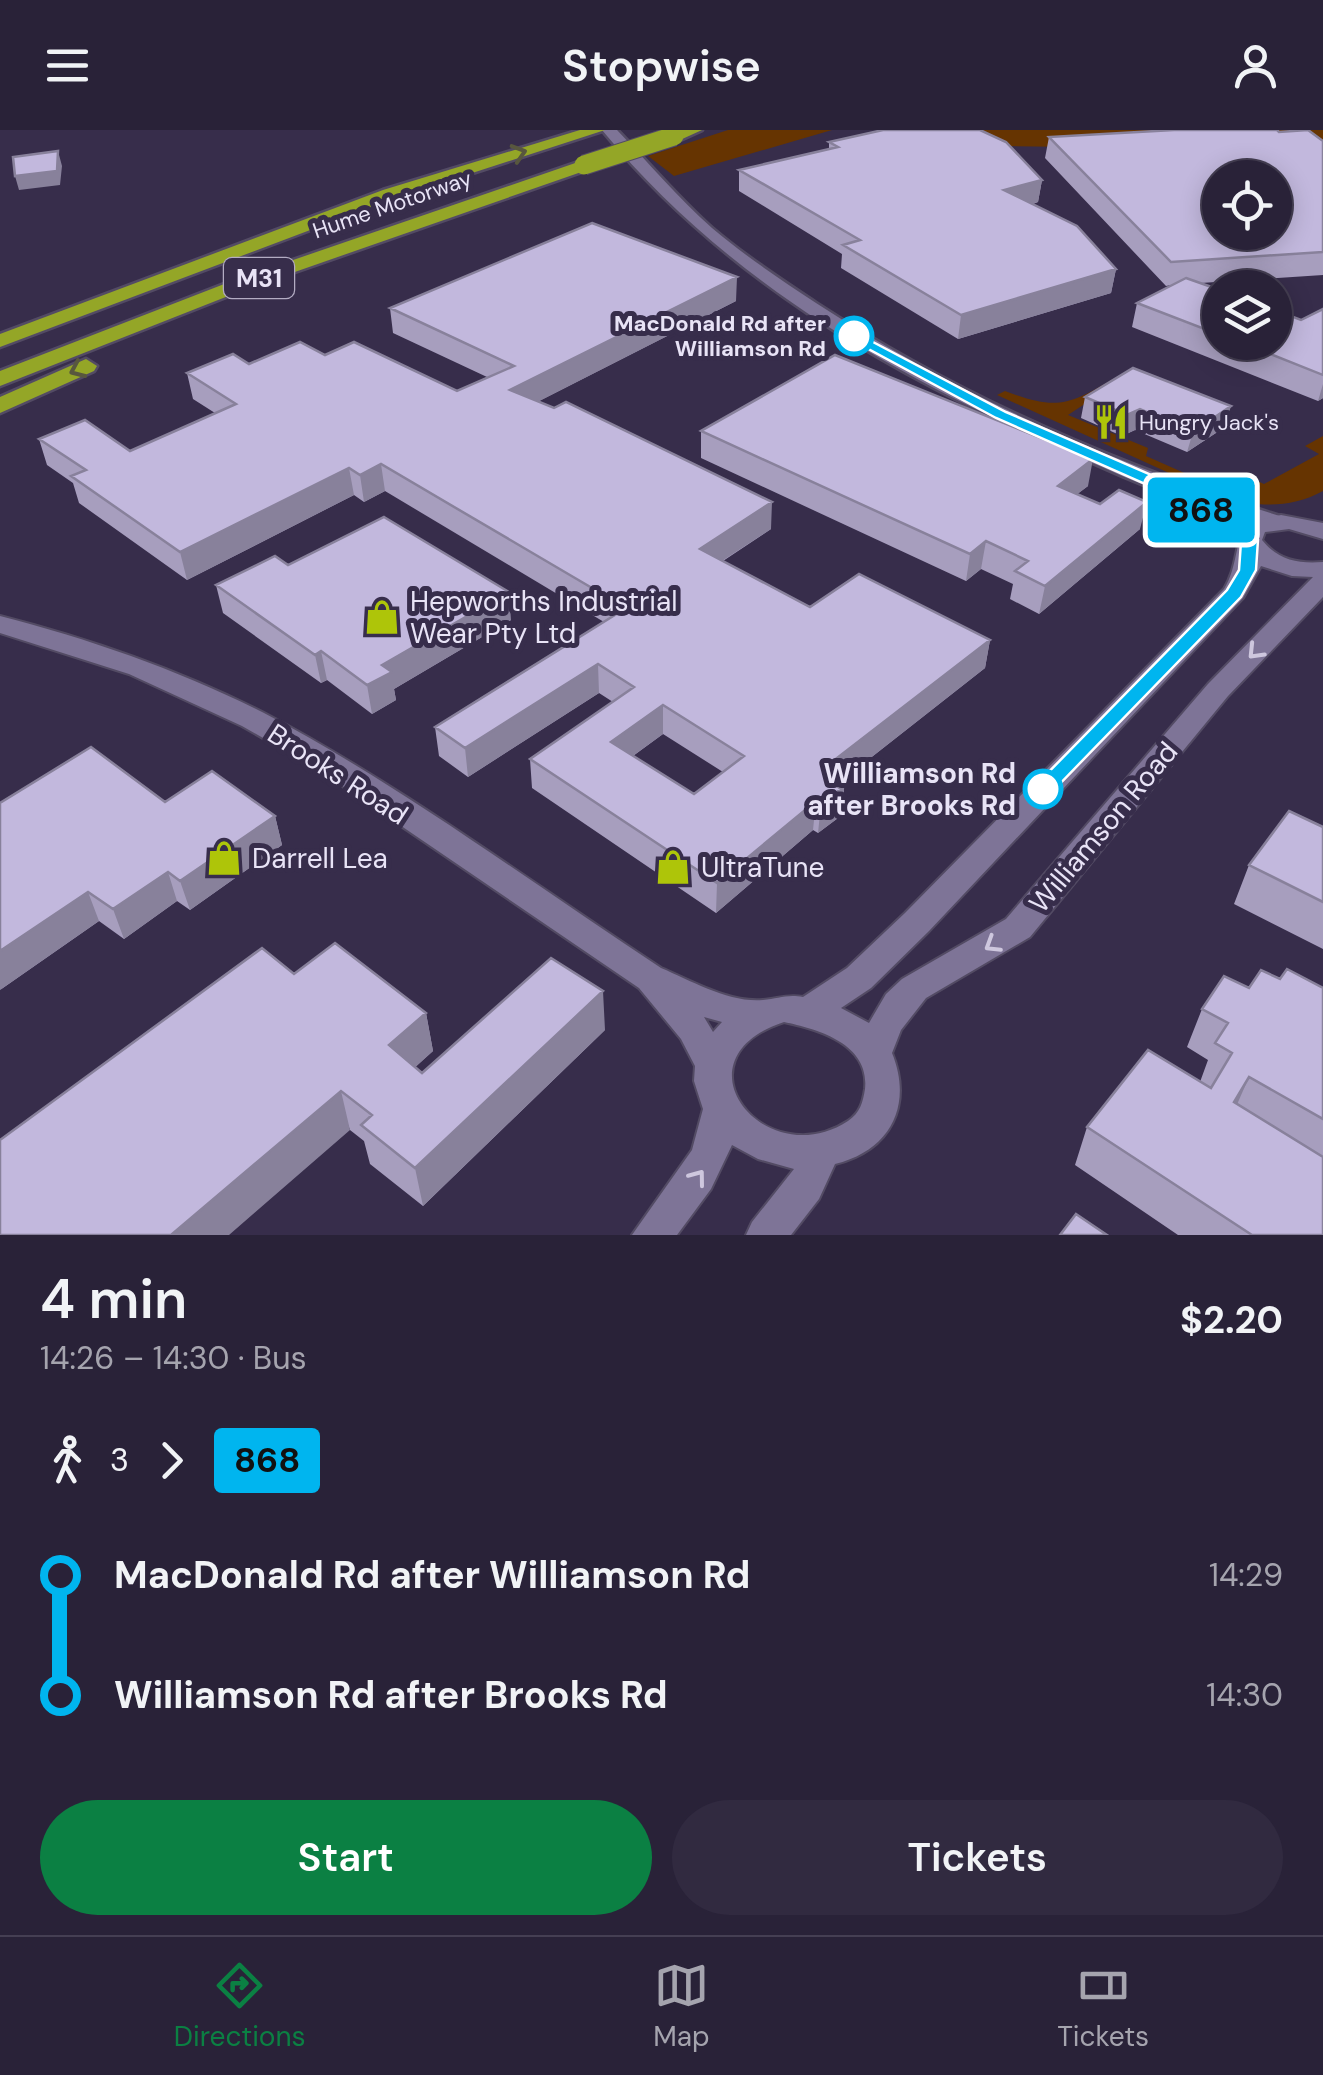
<!DOCTYPE html>
<html lang="en">
<head>
<meta charset="utf-8">
<style>
	:root { --surface:#292238; --page:#312a40; --text:#f1f3f6; --muted:#a5a4ae; --line:#453f53; --accent:#0b8043 }
	body { margin:0; font-family:"DM Sans",sans-serif; background:var(--page); color:var(--text); height:100vh; display:flex; flex-direction:column; font-size:38px; white-space:nowrap }
	* { box-sizing:border-box; margin:0 }
	p { font-size:32px; color:var(--muted) }
	.icon { flex:none; width:55px; height:55px; fill:none; stroke:currentColor; stroke-width:2; stroke-linecap:round; stroke-linejoin:round }
	.map { position:relative; height:1105px; overflow:hidden }
	.drawer { display:flex; flex-direction:column; background:var(--surface); flex:1 }
	.drawer>* { flex:none }
	.badge { padding:0 20px; border-radius:8px; font-size:35px; line-height:65px }
	.tools { position:absolute; left:1202px; top:30px; display:grid; gap:20px }
	.tools a { display:grid; place-items:center; width:90px; height:90px; border-radius:50%; background:var(--surface); box-shadow:0 5px 25px #0003,0 0 0 2px var(--line); font-size:50px }
	.map>.badge { position:absolute; translate:-50% -50%; box-shadow:0 0 0 5px #fff }
	.legs { display:flex; align-items:center; gap:15px; height:110px; padding:0 40px; font-size:32px }
	.legs p { margin-inline-start:auto }
	.head { display:flex; align-items:center; justify-content:space-between; height:170px; padding:0 40px }
	h1 { font-size:55px; font-weight:600; line-height:75px }
	.button { display:flex; gap:20px; margin-top:auto; padding:20px 40px }
	.button a { flex:1; height:115px; border-radius:60px; background:var(--accent); color:#fff; font-size:40px; font-weight:600; line-height:115px; text-align:center }
	.button a+a { background:var(--page); color:var(--text) }
	ul { padding:0 40px; list-style:none }
	li { display:flex; align-items:center; gap:35px; height:120px; font-size:38px }
	li i { display:grid; place-items:center; width:15px; height:100%; margin:0 12px; background:currentColor }
	li i::after { content:''; width:25px; height:25px; margin:-12px; border:8px solid; border-radius:50%; background:var(--surface) }
	li p { margin-inline-start:auto }
	li:first-child i { background:linear-gradient(#0000 50%,currentColor 0) }
	li:last-child i { background:linear-gradient(currentColor 50%,#0000 0) }
	header { display:flex; justify-content:space-between; align-items:center; height:130px; padding:0 40px; background:var(--surface); font-size:45px; font-weight:600 }
	.dock { display:flex; justify-content:space-around; align-items:center; height:140px; border-top:2px solid var(--line); background:var(--surface); font-size:28px; color:var(--muted) }
	.dock a { display:grid; justify-items:center; gap:5px }
	.dock .on { color:var(--accent) }
	.map>svg:first-child { display:block }
	.green { fill:#663401 }
	.lines { fill:none; stroke-linecap:round; stroke-linejoin:round }
	.tertiary-casing { stroke:#534b64; stroke-width:5 }
	.secondary-casing { stroke:#534b64; stroke-width:4 }
	.motorway-casing { stroke:#534b64; stroke-width:5 }
	.tertiary { fill:#7e7497; fill-rule:evenodd }
	.secondary { fill:#7e7497; fill-rule:evenodd }
	.motorway { fill:#94a627; fill-rule:evenodd }
	.motorway-bridge-casing { stroke:#534b64; stroke-width:21; stroke-linecap:butt }
	.motorway-bridge { stroke:#94a627; stroke-width:19 }
	.wall { fill:#a79ebe; fill-rule:evenodd }
	.shaded-wall { fill:#88819b }
	.building { fill:#c2b8dd; stroke:#88819b; stroke-width:2.5; fill-rule:evenodd }
	.oneway { stroke:#58573e }
	.oneway2 { stroke:#cec7de }
	.line-1 { fill:#00b5ef; stroke:#fff; stroke-width:2.5 }
	.stop-1-dot { fill:#fff; stroke:#00b5ef; stroke-width:5 }
	.labels { text-anchor:middle; stroke-width:10; stroke-linejoin:round; paint-order:stroke }
	.far-street-label { font-size:22px; fill:#e8e3f6; stroke:#372d4b }
	.far-stop-label { font-size:22px; font-weight:bold; fill:#e8e3f6; stroke:#372d4b; text-anchor:end }
	.far-poi-label { font-size:22px; fill:#e8e3f6; stroke:#372d4b; text-anchor:start }
	.shield { fill:#372d4b; stroke:#b3acc3; stroke-width:2.5 }
	.shield-label { font-size:25px; font-weight:bold; fill:#e8e3f6 }
	.poi-label { font-size:28px; fill:#e8e3f6; stroke:#372d4b; text-anchor:start }
	.stop-label { font-size:28px; font-weight:bold; fill:#e8e3f6; stroke:#372d4b; text-anchor:end }
	.street-label { font-size:28px; fill:#e8e3f6; stroke:#372d4b }
</style>
</head>
<body>
<header><svg class="icon" aria-label="menu" viewBox="0 0 24 24"><path d="M4 6h16M4 12h16M4 18h16"/></svg>Stopwise<svg class="icon" aria-label="person" viewBox="0 0 24 24"><circle cx="12" cy="8" r="4"/><path d="M4 21q1-7 8-7t8 7"/></svg></header>
<div class="map">
<svg width="1323" height="1105" viewBox="0 0 1323 1105">
	<rect width="100%" height="100%" fill="#372d4b"/>
	<path class="green" d="M728,0H832L674,46L648,26Z
		M977,0H1323V11L1148,18L1007,16Z
		M1115,248L1121,250L1068,285L1148,318L1146,326L1216,357L1225,350L1243,352L1251,348L1264,354L1319,324L1305,316L1323,306V361C1290,379 1257,377 1222,367L997,265L1005,261C1057,281 1069,275 1115,248Z"/>
	<g class="lines">
		<defs>
			<path id="tertiary" d="M602,0H617C648,32 678,68 712,98C745,126 780,149 816,173C960,267 1119,336 1283,387L1286,392L1275,399L1219,381L1261,410L1250,417L1242,415L1191,383L1188,378L1193,373C1145,357 1099,336 1053,315C883,240 721,145 602,0Z"/>
			<path id="secondary" d="M1281,385L1323,393V409L1289,399L1265,402L1262,410C1278,430 1298,434 1323,432V467L1228,566L1030,807L926,868L901,900L892,923C913,975 891,1020 835,1034L819,1069L791,1105H746L752,1092L794,1039L758,1029L732,1015L711,1059L677,1105H632L692,1020L703,979L694,951L695,936L681,909L639,858L319,640L242,596L129,544L0,503V486C90,509 181,541 264,583C399,654 533,754 661,838C692,851 729,873 763,870C778,869 786,864 803,867L847,838L905,783L1224,459C1238,436 1234,414 1247,393ZM1261,436L1292,446L1313,447L1208,554L1006,789L902,849L886,864L869,893L841,878L871,858L929,801L1243,468ZM704,887L722,892L713,902ZM784,892C818,899 870,914 865,959C863,972 860,983 848,991C765,1045 671,929 784,892Z"/>
			<path id="motorway" d="M580,0H605L395,68L0,217V204L383,60Z
				M676,0H702L680,10H668V2Z
				M584,30L590,31V39L246,159L0,256V241L232,151Z
				M86,229L97,236L94,241L0,283V267Z"/>
		</defs>
		<use href="#tertiary" class="tertiary-casing"/>
		<use href="#secondary" class="secondary-casing"/>
		<use href="#motorway" class="motorway-casing"/>
		<use href="#tertiary" class="tertiary"/>
		<use href="#secondary" class="secondary"/>
		<use href="#motorway" class="motorway"/>
		<defs>
			<path id="motorway-bridge" d="M584,35L674,6"/>
		</defs>
		<use href="#motorway-bridge" class="motorway-bridge-casing"/>
		<use href="#motorway-bridge" class="motorway-bridge"/>
	</g>
	<path class="wall" d="M1279,2L1323,11V145L1201,153L1220,160V212H1275L1301,190L1323,179V268L1318,271L1132,197L1137,173L1171,155L1166,156L1045,28L1049,7Z
		M829,12L1042,50L1038,72L1033,74L1116,139L1111,163L958,209L841,138L842,124L739,61V40L829,19Z
		M736,171L539,271L771,399L723,431L810,477L990,510L985,538L845,648L843,670L839,673L838,688L818,703L813,700L716,783L532,658L530,629L613,572L599,563L468,647L439,626L435,597L604,492L385,361L364,372L354,365L187,450L79,373L73,353L47,335L39,309L130,321L215,283L193,269L187,243L249,234L325,225L457,261L487,247L393,203L390,178ZM663,604L723,642L694,664L633,626Z
		M1085,267L1225,297L1187,322L1135,300L1122,306L1081,288Z
		M701,301L1088,356L1077,364L1140,399L1039,484L1010,469L1013,454L981,439L966,451L701,328Z
		M288,435L511,490L394,559L396,570L372,584L327,550L321,553L223,483L216,455Z
		M165,672L275,686L282,715L190,780L177,771L124,809L99,791L0,860Z
		M1323,697V819L1234,774L1249,735Z
		M294,844L426,883L433,921L415,937L422,943L605,900L423,1076L370,1034L364,1011L350,1000Z
		M1280,849L1323,858V1105H1178L1075,1035L1087,997L1200,952L1208,930L1187,917L1202,879L1249,858Z"/>
	<path class="shaded-wall" d="M58,21L62,36L60,55L19,60L15,46Z
		M1042,50L1038,72L1001,82L1004,60Z
		M1116,139L1111,163L958,209L961,185Z
		M737,147L736,171L512,285L510,260Z
		M1323,254V268L1318,271Z
		M1231,276L1225,297L1187,322L1193,302Z
		M1140,279L1135,300L1122,306L1127,285Z
		M1093,329L1088,356L1053,383L1058,356Z
		M381,334L385,361L364,372L360,345Z
		M349,338L354,365L187,450L180,422Z
		M772,372L771,399L699,446L700,419Z
		M1147,372L1140,399L1039,484L1045,456Z
		M986,411L981,439L966,451L970,424Z
		M509,462L511,490L394,559L396,570L372,584L367,555L382,535Z
		M990,510L985,538L845,648L843,670L839,673L838,688L818,703L821,674L832,632Z
		M321,521L327,550L321,553L315,525Z
		M598,534L599,563L468,647L465,618Z
		M663,575V604L612,641L611,612Z
		M816,671L813,700L716,783L717,753Z
		M275,686L282,715L190,780L180,751Z
		M168,742L177,771L124,809L113,779Z
		M88,762L99,791L0,860V821Z
		M603,861L605,900L423,1076L415,1038Z
		M426,883L433,921L397,954L389,915Z
		M1249,947L1232,986L1234,972Z
		M341,961L350,1000L229,1105H171Z"/>
	<path class="building" d="M883,0H980L1006,12L1042,50L1004,60L1077,96L1116,139L961,185L843,115L860,110L739,40L838,17L829,12Z
		M1174,0H1277L1279,2L1308,0L1323,11V122L1171,132L1049,7ZM1220,48H1275V102H1220Z
		M58,21L57,41L15,46L13,27Z
		M592,93L737,147L510,260L554,278L566,272L772,372L700,419L810,477L859,444L990,510L832,632L846,641L831,652L841,659L821,674L816,671L717,753L530,629L634,557L598,534L465,618L435,597L626,478L381,334L360,345L349,338L180,422L71,346L86,340L39,309L85,290L130,321L236,274L187,243L233,224L249,234L300,212L325,225L354,212L457,261L514,236L390,178ZM663,575L744,626L694,664L611,612Z
		M1186,148L1220,160V205L1137,173Z
		M1323,179V245L1240,212H1275V180L1301,190Z
		M835,225L1093,329L1058,356L1100,374L1119,360L1147,372L1045,456L1015,441L1028,431L986,411L970,424L701,301Z
		M1133,238L1231,276L1193,302L1140,279L1127,285L1085,267Z
		M384,387L509,462L382,535L392,542L367,555L321,521L315,525L216,455L275,426L288,435Z
		M91,617L165,672L212,641L275,686L180,751L168,742L113,779L88,762L0,821V673Z
		M1289,681L1323,697V772L1249,735Z
		M335,813L426,883L389,915L422,943L551,828L603,861L415,1038L361,995L372,985L341,961L171,1105H0V1010L262,818L294,844Z
		M1287,839L1323,858V989L1249,947L1234,972L1323,1027V1105H1252L1087,997L1148,920L1211,958L1232,923L1215,913L1228,893L1202,879L1224,846L1249,858L1261,840L1280,849Z
		M1076,1084L1107,1105H1060Z"/>
	<defs><path id="oneway-chevron" d="M-2-3.5L2.5 0L-2 3.5" fill="none" stroke-width="1.6" stroke-linecap="round" stroke-linejoin="round" transform="scale(2.5)"/></defs>
	<g class="oneway">
		<use href="#oneway-chevron" transform="translate(519 23) rotate(-17)"/>
		<use href="#oneway-chevron" transform="translate(77 240) rotate(156)"/>
	</g>
	<g class="oneway2">
		<use href="#oneway-chevron" transform="translate(1255 522) rotate(134)"/>
		<use href="#oneway-chevron" transform="translate(992 815) rotate(148)"/>
		<use href="#oneway-chevron" transform="translate(698 1047) rotate(-53)"/>
	</g>
	<path class="line-1" d="M854,202L1006,282L1170,353L1258,410L1256,440L1241,467L1050,664H1035L1032,659L1227,460L1239,440L1241,412L1159,360L996,288L850,209L848,206Z"/>
	<defs>
		<symbol id="restaurant-bare" viewBox="-9 -9 18 18"><path d="M-5-6h1v4h1v-4h1v4h1v-4h1v5L-1.5 .5V6h-2V.5L-5-1ZM5-6V6H3V1.5H1.5Q1.5-4 5-6Z" fill="#aec509" stroke="#372d4b" stroke-width="2.5" paint-order="stroke"/></symbol>
		<symbol id="shop-bare" viewBox="-9 -9 18 18"><path d="M-5-2.5h2.3a2.7 3.5 0 0 1 5.4 0H5L5.5 6h-11ZM-1.5-2.5h3a1.5 2.3 0 0 0-3 0Z" fill="#aec509" stroke="#372d4b" stroke-width="2.5" paint-order="stroke"/></symbol>
	</defs>
	<g fill-rule="evenodd">
		<use href="#restaurant-bare" x="1086" y="267" width="50" height="50"/>
		<use href="#shop-bare" x="357" y="462" width="50" height="50"/>
		<use href="#shop-bare" x="199" y="703" width="50" height="50"/>
		<use href="#shop-bare" x="648" y="712" width="50" height="50"/>
	</g>
	<g class="stop-1-dot">
		<circle cx="854" cy="206" r="18"/>
		<circle cx="1043" cy="659" r="18"/>
	</g>
	<g class="labels">
		<g class="far-street-label">
			<text transform="translate(392 74) rotate(-19)" y="8">Hume Motorway</text>
		</g>
		<g class="far-stop-label">
			<text x="826" y="201">MacDonald Rd after<tspan x="826" dy="25">Williamson Rd</tspan></text>
		</g>
		<g class="far-poi-label">
			<text x="1139" y="300">Hungry Jack's</text>
		</g>
		<rect class="shield" x="224" y="128" width="70" height="40" rx="8"/>
		<g class="shield-label">
			<text x="259" y="157">M31</text>
		</g>
		<g class="poi-label">
			<text x="410" y="481">Hepworths Industrial<tspan x="410" dy="32">Wear Pty Ltd</tspan></text>
			<text x="252" y="738">Darrell Lea</text>
			<text x="701" y="747">UltraTune</text>
		</g>
		<g class="stop-label">
			<text x="1016" y="653">Williamson Rd<tspan x="1016" dy="32">after Brooks Rd</tspan></text>
		</g>
		<g class="street-label">
			<text transform="translate(338 644) rotate(33)" y="10">Brooks Road</text>
			<text transform="translate(1103 697) rotate(-50)" y="10">Williamson Road</text>
		</g>
	</g>
</svg>
<div class="tools">
<a><svg class="icon" aria-label="locate" viewBox="0 0 24 24"><circle cx="12" cy="12" r="6"/><path d="M12 2v4M12 18v4M2 12h4M18 12h4"/></svg></a>
<a><svg class="icon" aria-label="layers" viewBox="0 0 24 24"><path d="M12 4l9 5-9 5-9-5zM3 14l9 5 9-5"/></svg></a>
</div>
<b class="badge" style="left:1201px;top:380px;background:#00b5ef;color:#111">868</b>
</div>
<section class="drawer">
<div class="head"><div><h1>4 min</h1><p>14:26 – 14:30 · Bus</p></div><b>$2.20</b></div>
<div class="legs"><svg class="icon" aria-label="walk" viewBox="0 0 24 24"><circle cx="13" cy="4" r="2"/><path d="M13 8l-2 6 4 7M11 14l-3 7M7 12l3-4h3l4 4"/></svg>3<svg class="icon" aria-label="forward" viewBox="0 0 24 24"><path d="M9 5l7 7-7 7"/></svg><b class="badge" style="background:#00b5ef;color:#111">868</b></div>
<ul>
<li><i style="color:#00b5ef"></i><b>MacDonald Rd after Williamson Rd</b><p>14:29</p></li>
<li><i style="color:#00b5ef"></i><b>Williamson Rd after Brooks Rd</b><p>14:30</p></li>
</ul>
<div class="button"><a>Start</a><a>Tickets</a></div>
</section>
<nav class="dock">
<a class="on"><svg class="icon" aria-label="directions" viewBox="0 0 24 24"><path d="M12 3l9 9-9 9-9-9zM9 14v-3h6M13 9l2 2-2 2"/></svg>Directions</a>
<a><svg class="icon" aria-label="map" viewBox="0 0 24 24"><path d="M3 6l6-2 6 2 6-2v14l-6 2-6-2-6 2zM9 4v14M15 6v14"/></svg>Map</a>
<a><svg class="icon" aria-label="tickets" viewBox="0 0 24 24"><path d="M3 7h18v10H3zM15 7v10"/></svg>Tickets</a>
</nav>
</body>
</html>
